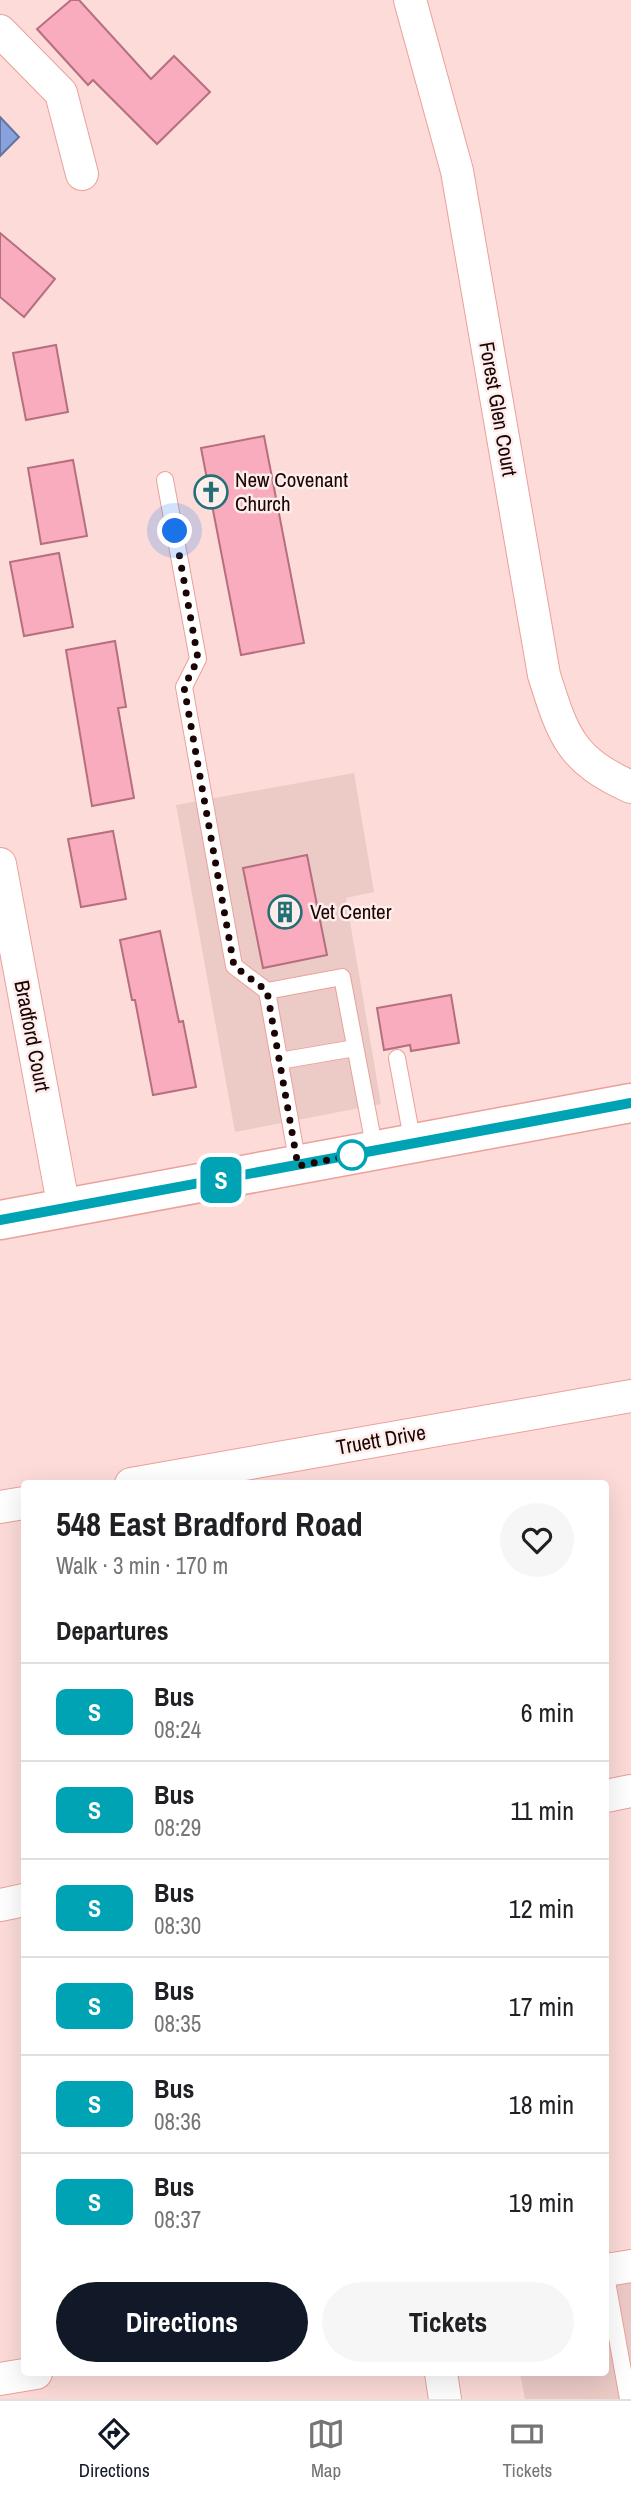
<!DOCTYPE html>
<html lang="en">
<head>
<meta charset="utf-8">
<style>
	:root { --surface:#fff; --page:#f6f6f6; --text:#202124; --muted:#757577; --line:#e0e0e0; --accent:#111827 }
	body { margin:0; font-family:"Archivo Narrow",sans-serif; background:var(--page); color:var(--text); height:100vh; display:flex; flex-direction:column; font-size:26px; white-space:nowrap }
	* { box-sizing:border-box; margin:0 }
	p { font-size:23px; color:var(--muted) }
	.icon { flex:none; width:38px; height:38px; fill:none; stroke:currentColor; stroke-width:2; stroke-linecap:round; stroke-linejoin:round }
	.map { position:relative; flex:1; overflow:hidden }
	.panel { position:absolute; left:21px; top:1480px; width:588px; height:896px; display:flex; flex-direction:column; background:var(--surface); border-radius:7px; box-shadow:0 7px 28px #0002 }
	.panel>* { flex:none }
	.badge { padding:0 14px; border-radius:10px; font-size:24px; line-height:46px }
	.you { position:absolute; width:35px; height:35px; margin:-18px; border:5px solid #fff; border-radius:50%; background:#1a73e8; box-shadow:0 0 0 10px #1a73e833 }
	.map>.badge { position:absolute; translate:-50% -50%; box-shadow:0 0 0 4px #fff }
	h2 { padding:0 35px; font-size:26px; line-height:63px }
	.round { display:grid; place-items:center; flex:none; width:74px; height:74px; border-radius:37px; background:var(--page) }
	.summary { display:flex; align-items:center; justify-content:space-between; height:119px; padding:0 35px }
	h1 { font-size:33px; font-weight:700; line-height:52px }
	.primary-button { display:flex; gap:14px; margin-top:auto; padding:14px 35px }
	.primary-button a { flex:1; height:80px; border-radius:42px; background:var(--accent); color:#fff; font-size:28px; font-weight:700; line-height:80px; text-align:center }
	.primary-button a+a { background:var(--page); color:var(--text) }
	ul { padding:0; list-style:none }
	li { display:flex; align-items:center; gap:21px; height:98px; padding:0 35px; border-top:2px solid var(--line) }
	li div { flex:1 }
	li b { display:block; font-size:26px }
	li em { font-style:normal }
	li .badge { min-width:77px; font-weight:700; text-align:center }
	.menu { display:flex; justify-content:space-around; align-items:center; height:98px; border-top:2px solid var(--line); background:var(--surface); font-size:19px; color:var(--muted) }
	.menu a { display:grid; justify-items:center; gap:4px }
	.menu .current { color:var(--accent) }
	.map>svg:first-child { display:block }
	.built { fill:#eccac6 }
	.water { fill:#87a2dc; stroke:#67739b; stroke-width:2 }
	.building { fill:#f8acbd; stroke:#b56f7f; stroke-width:2 }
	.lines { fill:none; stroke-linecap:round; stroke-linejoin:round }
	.lane-casing { stroke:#eca09a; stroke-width:18 }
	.street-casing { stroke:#eca09a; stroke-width:34 }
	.secondary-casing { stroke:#eca09a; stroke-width:41 }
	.lane { stroke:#fff; stroke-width:16 }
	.street { stroke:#fff; stroke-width:32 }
	.secondary { stroke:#fff; stroke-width:38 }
	.line-casing { stroke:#fff; stroke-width:16 }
	.line { stroke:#00a3b4; stroke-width:10 }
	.walk { stroke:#1b0403; stroke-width:7; stroke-dasharray:0 12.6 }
	.stop-dot { fill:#fff; stroke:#00a3b4; stroke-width:3.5 }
	.labels { text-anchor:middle; stroke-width:5; stroke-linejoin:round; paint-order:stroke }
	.street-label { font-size:21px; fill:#1b0403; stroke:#fdedeb }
	.poi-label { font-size:21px; fill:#1b0403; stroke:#fdedeb; text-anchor:start }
</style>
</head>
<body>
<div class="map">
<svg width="631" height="2399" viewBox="0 0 631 2399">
	<rect width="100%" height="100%" fill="#fcdbd8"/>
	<path class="built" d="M354,773L374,892L346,898L381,1104L235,1132L176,805Z
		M631,2278V2399H525L520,2373H606V2283Z"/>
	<path class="water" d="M0,117L19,137L0,156Z"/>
	<path class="building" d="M71,0H79L151,79L174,56L210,92L157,144L93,80L88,85L37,29Z
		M0,233L55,279L24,317L0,297Z
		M56,345L68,412L26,420L13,353Z
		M264,436L304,643L241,655L201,448Z
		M73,460L87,536L41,544L28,468Z
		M59,553L73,627L24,636L10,562Z
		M115,641L126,707L118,708L134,798L92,806L66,650Z
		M113,831L126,899L81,907L68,839Z
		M307,855L327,955L263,968L243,868Z
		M160,931L179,1022L183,1021L196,1087L153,1095L135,1000H132L120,940Z
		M451,995L459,1043L411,1051L410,1045L384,1050L377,1008Z"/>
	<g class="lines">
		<defs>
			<path id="lane" d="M165,480L198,659L184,687L234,966L267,991L298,1165
				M267,991L342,977L375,1151
				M397,1058L413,1144
				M279,1061L355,1048
				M606,2276L628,2399"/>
			<path id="street" d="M410,0L457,171L544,675C563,735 570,760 631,787
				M0,31L61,93L82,174
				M0,864L64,1209
				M131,1484L631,1396
				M0,1507L24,1503
				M606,1796L631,1791
				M0,1905L24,1900
				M606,2270L631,2266
				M441,2373L445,2399
				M0,2379L36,2373"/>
			<path id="secondary" d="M0,1220L631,1103"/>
		</defs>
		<use href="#lane" class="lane-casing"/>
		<use href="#street" class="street-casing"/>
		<use href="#secondary" class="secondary-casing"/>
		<use href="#lane" class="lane"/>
		<use href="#street" class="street"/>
		<use href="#secondary" class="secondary"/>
	</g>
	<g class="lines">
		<defs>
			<path id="line" d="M0,1220L631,1103"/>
		</defs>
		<use href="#line" class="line-casing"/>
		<use href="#line" class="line"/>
		<path class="walk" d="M175,531L198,659L184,687L234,966L267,991L298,1166L352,1155"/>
	</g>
	<defs>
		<symbol id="church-ring" viewBox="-11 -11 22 22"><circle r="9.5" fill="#fdedeb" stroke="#246e76" stroke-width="1.5"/><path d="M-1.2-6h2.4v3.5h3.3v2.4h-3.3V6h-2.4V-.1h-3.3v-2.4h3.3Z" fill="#246e76"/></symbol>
		<symbol id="building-ring" viewBox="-11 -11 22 22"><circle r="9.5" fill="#fdedeb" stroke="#246e76" stroke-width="1.5"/><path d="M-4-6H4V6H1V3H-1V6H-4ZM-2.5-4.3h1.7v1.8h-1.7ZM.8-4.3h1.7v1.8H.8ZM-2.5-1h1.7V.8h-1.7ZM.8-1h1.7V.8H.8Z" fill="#246e76"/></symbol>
	</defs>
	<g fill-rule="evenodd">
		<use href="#church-ring" x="192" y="473" width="38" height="38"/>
		<use href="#building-ring" x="266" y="893" width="38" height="38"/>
	</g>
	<circle class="stop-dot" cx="352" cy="1155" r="14"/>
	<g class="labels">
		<g class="street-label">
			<text transform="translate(498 409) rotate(80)" y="7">Forest Glen Court</text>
			<text transform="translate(32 1036) rotate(79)" y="7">Bradford Court</text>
			<text transform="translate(381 1440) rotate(-10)" y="7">Truett Drive</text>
		</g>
		<g class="poi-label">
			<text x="235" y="487">New Covenant<tspan x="235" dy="24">Church</tspan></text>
			<text x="310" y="919">Vet Center</text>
		</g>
	</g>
</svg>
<div class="you" style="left:175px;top:531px"></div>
<b class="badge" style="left:221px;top:1180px;background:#00a3b4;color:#fff">S</b>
<section class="panel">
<div class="summary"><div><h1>548 East Bradford Road</h1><p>Walk · 3 min · 170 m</p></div><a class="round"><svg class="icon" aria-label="heart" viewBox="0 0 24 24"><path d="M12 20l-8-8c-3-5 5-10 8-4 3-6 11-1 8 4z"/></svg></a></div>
<h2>Departures</h2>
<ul>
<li><span class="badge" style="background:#00a3b4;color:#fff">S</span><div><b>Bus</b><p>08:24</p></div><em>6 min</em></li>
<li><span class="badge" style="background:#00a3b4;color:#fff">S</span><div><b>Bus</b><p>08:29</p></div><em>11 min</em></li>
<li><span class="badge" style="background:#00a3b4;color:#fff">S</span><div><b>Bus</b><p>08:30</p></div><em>12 min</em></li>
<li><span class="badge" style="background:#00a3b4;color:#fff">S</span><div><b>Bus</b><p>08:35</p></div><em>17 min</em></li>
<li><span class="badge" style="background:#00a3b4;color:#fff">S</span><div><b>Bus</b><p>08:36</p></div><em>18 min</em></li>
<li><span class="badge" style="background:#00a3b4;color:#fff">S</span><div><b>Bus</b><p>08:37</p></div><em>19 min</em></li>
</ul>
<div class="primary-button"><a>Directions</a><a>Tickets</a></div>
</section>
</div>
<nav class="menu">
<a class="current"><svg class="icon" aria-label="directions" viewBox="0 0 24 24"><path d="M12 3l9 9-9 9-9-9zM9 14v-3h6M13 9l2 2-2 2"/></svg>Directions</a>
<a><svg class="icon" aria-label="map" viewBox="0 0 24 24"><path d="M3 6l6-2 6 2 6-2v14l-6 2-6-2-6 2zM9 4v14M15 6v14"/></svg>Map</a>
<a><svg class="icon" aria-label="tickets" viewBox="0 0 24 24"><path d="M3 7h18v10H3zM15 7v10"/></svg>Tickets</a>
</nav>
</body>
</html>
